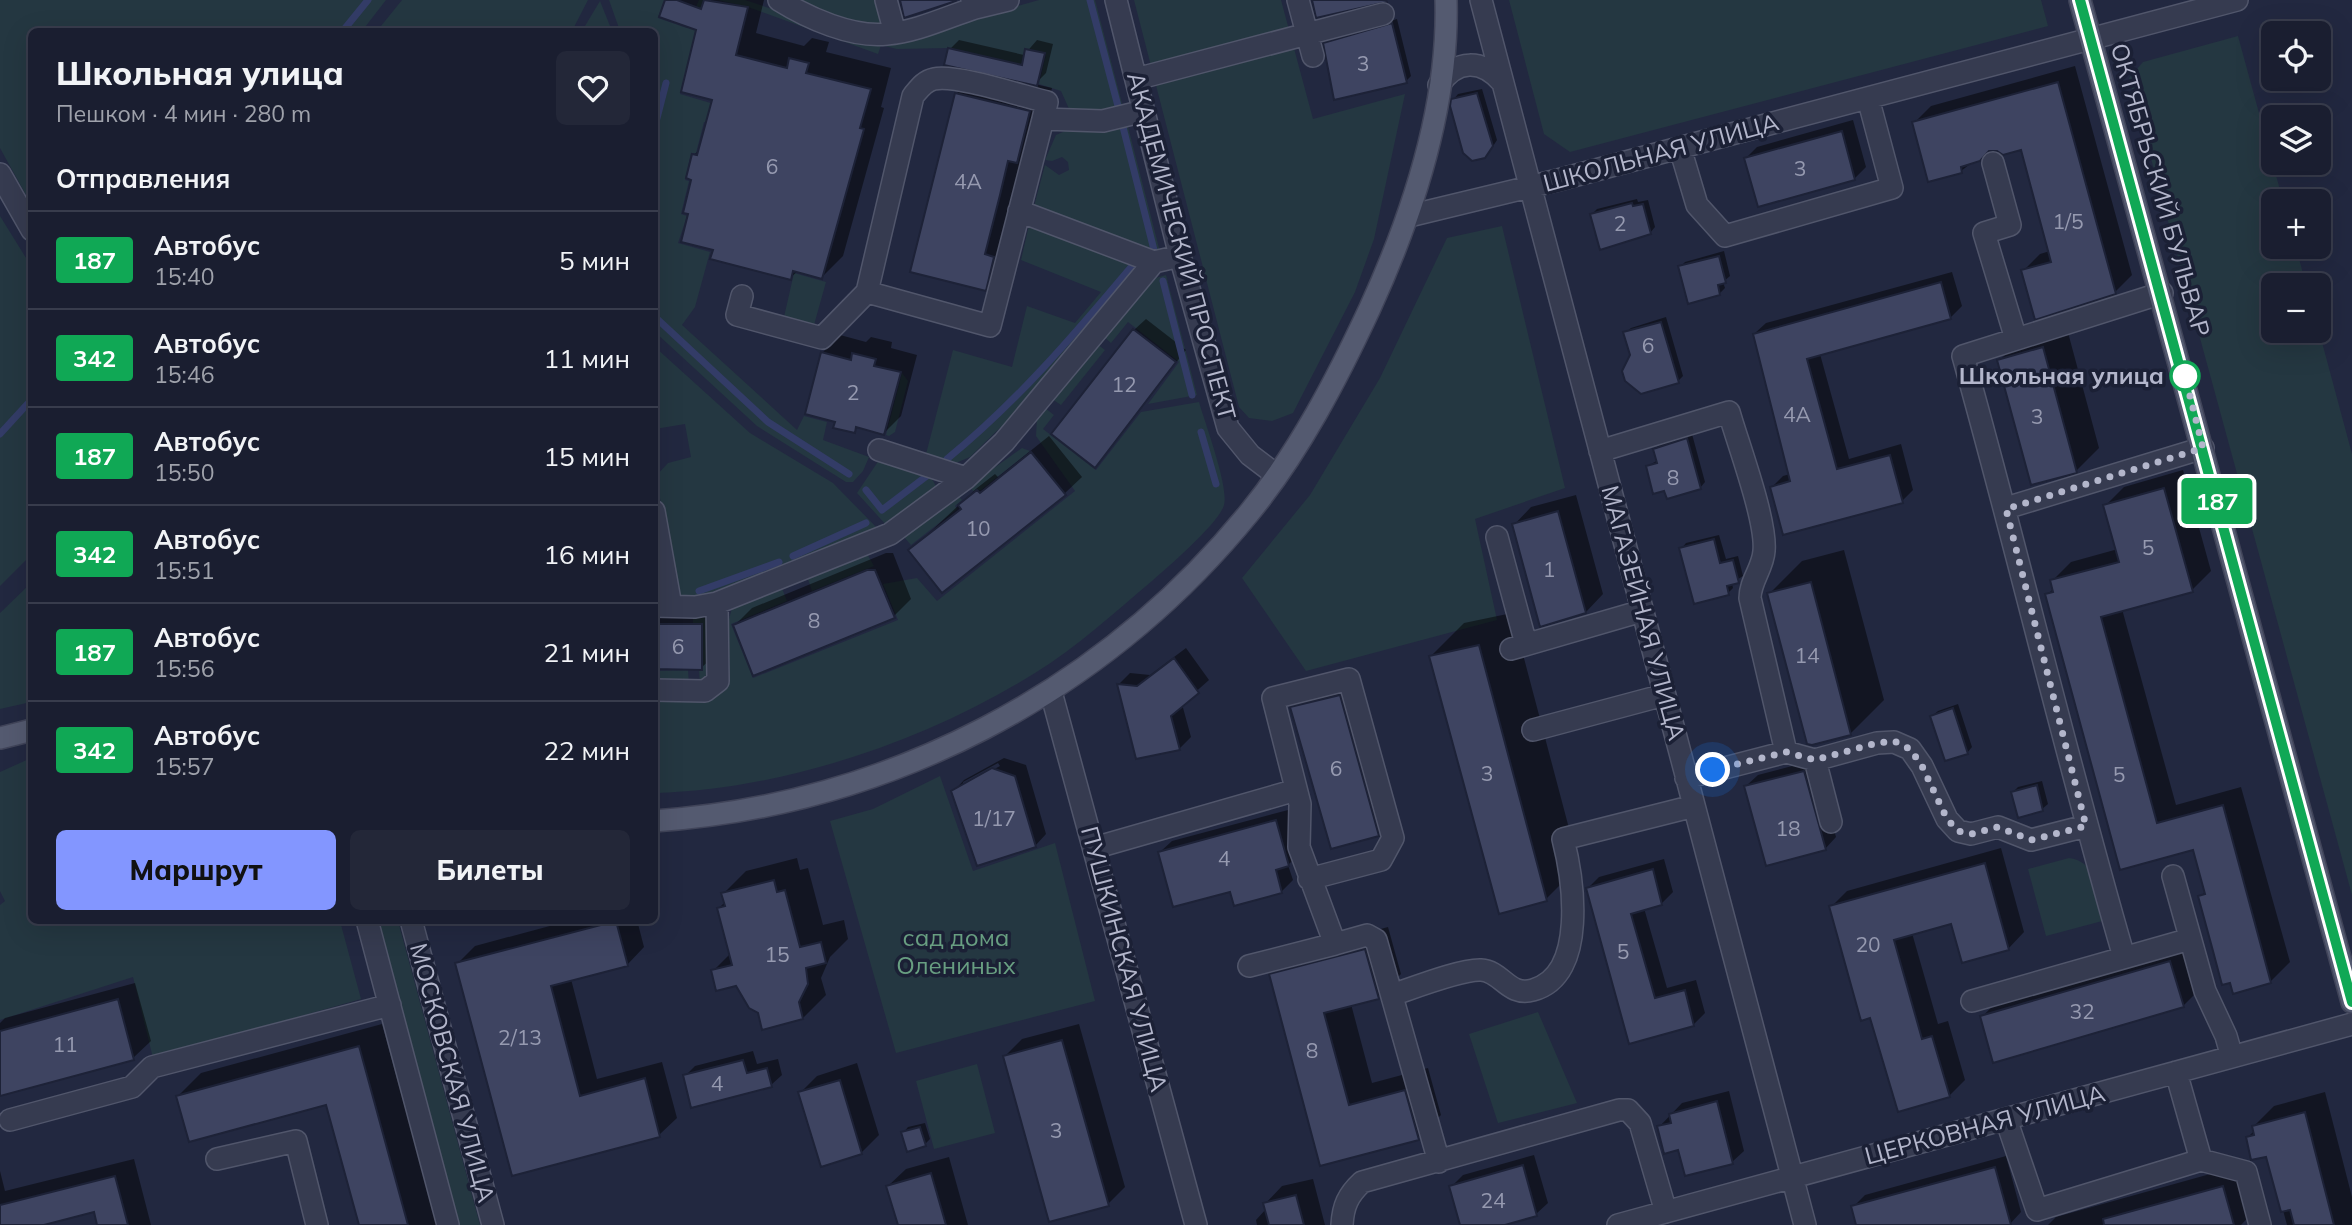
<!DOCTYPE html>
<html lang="ru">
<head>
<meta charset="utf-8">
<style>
	:root { --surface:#1a1e30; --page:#232738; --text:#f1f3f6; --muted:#9fa2ab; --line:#383c4c; --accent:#8396ff }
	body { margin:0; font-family:Mulish,sans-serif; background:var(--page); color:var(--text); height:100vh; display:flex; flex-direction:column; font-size:26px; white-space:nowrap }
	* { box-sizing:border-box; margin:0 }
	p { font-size:23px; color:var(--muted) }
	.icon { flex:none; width:38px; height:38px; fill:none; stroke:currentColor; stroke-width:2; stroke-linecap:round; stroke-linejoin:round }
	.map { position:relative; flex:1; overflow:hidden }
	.panel { position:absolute; left:28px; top:28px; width:630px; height:896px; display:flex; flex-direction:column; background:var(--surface); border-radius:10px; box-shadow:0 7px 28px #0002,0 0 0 2px var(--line) }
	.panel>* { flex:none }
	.badge { padding:0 14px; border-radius:5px; font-size:24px; line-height:46px }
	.buttons { position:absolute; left:2261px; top:21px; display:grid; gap:14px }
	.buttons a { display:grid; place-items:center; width:70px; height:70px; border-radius:10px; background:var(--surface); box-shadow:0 7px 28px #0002,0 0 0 2px var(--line); font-size:35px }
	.you { position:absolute; width:35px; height:35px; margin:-18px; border:5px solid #fff; border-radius:50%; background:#1a73e8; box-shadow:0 0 0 10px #1a73e833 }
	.map>.badge { position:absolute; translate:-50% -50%; box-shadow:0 0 0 4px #fff }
	h2 { padding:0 28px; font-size:26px; line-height:63px }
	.round { display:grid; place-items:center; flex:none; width:74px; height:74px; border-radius:10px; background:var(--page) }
	.summary { display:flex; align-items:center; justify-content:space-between; height:119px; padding:0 28px }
	h1 { font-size:33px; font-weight:800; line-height:52px }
	.primary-button { display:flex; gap:14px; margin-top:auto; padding:14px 28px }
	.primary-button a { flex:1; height:80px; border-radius:10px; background:var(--accent); color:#111; font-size:28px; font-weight:800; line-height:80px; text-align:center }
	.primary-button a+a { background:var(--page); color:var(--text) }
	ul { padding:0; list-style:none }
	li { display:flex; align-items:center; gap:21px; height:98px; padding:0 28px; border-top:2px solid var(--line) }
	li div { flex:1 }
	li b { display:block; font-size:26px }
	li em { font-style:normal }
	li .badge { min-width:77px; font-weight:700; text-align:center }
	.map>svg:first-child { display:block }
	.green { fill:#243741 }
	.shadow { fill:#0007; fill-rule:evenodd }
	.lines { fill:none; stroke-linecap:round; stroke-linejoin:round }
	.stream { stroke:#333c67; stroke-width:7 }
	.building { fill:#3e4461; stroke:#1d2237; stroke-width:2 }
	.minor-casing { stroke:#51566b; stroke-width:24 }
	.major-casing { stroke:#404459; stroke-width:24 }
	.minor { stroke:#363b50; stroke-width:21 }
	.major { stroke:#545a70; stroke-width:21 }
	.line-casing { stroke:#fff; stroke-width:16 }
	.line { stroke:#10a855; stroke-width:10 }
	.walk { stroke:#b3b6cb; stroke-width:7; stroke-dasharray:0 12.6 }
	.stop-dot { fill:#fff; stroke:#10a855; stroke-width:3.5 }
	.labels { text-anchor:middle; stroke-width:7; stroke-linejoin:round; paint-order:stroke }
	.number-label { font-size:21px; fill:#969ab0 }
	.street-label { font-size:24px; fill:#b3b6cb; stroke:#1b2035 }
	.stop-label { font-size:24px; font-weight:bold; fill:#b3b6cb; stroke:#1b2035; text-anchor:end }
	.park-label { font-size:24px; fill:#689e81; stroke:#1b2035 }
</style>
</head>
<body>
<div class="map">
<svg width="2352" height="1225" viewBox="0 0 2352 1225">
	<rect width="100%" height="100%" fill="#222840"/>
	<path class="green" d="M0,0H386L362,31L32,32L31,204L0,148Z
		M402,0H588L572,31H377Z
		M609,0H664L658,18L687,28L699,0H704L680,94L714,104L710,122H704L696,153H691L685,180L689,181L681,214L687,216L678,243L710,252L695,307L682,325L797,430L804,416L827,422L823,440L869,457L863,471L853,482H846L757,426L655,332L654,32L620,31Z
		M718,0H745L881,45L1039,0H1095L1124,111H1070L1061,91L1039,84L1046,54L1026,49L1022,65L948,48L897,49L881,45L878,54L748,7Z
		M797,0H878L882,25H855Z
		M1134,0H1281L1313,119L1405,94L1374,239L1355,292L1293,413L1272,421L1249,418L1239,407Z
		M1509,0H2041L2048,26L1570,152L1544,134Z
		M600,1L612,31H582Z
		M2238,36L2283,201H2273V247H2296L2306,285H2273V331H2319L2352,454V895L2129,78L2143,62Z
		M1127,123L1160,252L1152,253L1033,210L1045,165L1059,175L1069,170L1068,162L1062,157L1052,161L1045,160L1056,135L1072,128Z
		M0,216L31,266V555L0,586Z
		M1030,221L1136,265L1131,279L1008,420L970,457L951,465L925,458L953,350L1012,367L1027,306L1075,323L1101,292L1021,260Z
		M1502,226L1565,488L1475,519L1497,620L1306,671L1242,578L1310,495L1380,378L1447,238Z
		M794,273L826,282L814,325L784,317Z
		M1166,275L1197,395L1148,404L1179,362L1128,322L1111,343L1103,336L1152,279Z
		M1097,344L1105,350L1061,405L1052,399Z
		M655,347L750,433L833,483L879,530L696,598L683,597L677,592L656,476L668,463L691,457L685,424L655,429Z
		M902,373L908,381L895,432L889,436L886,435Z
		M1199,402C1205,423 1229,487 1224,505C1220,522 1167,568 1152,581C1114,613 1077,647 1035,673C925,742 784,789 655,793V697H708L732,608L781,586L787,601L731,624L753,678L898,620L883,584L917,578L937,601L1075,491L1036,436L1037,417L1045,408L1054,415L1043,429L1096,470L1141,412Z
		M1022,448L1030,451L981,490L973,491L969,486Z
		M879,460C899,465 932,466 937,490L887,526L857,493Z
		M957,495L962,500L955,506L957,509L911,545L904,537Z
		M867,554L874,566L812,591L807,576Z
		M31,583V702L0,709V613Z
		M693,613L709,620L712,672L700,684L699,671L703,670V624L693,623Z
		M688,670L689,685L655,684L654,671Z
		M31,758L32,920L340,921L361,999L153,1058L133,977L0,1020V905L5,901L0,891V772Z
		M940,776L973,871L1055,843L1095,1001L896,1053L830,821L873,809Z
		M2069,858C2099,862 2100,896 2106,920L2046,936L2028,869Z
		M376,921H398L480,1225H457Z
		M1538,1012L1577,1103L1498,1123L1469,1034Z
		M977,1064L995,1133L934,1149L916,1081Z"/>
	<path class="shadow" d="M667,0H764L756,33L804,46L812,38L829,42L826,52L891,68L881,107L884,108L843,256L822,277L798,271L790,278L715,249L690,213L694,155L701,148L714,99L698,29Z
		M1397,19L1411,76L1406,81L1325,44L1330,39Z
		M959,40L1024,55L1037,40L1053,44L1046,73L1035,84L1052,88L1008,266L985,289L957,93L980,71L950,49Z
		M2075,66L2132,275L2115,292L2023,271L2040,254L2050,251L2022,148L1990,149L1961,171L1914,123L1931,106Z
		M1482,89L1497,140L1490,151L1453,100L1458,94Z
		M1853,120L1866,167L1854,179L1746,158L1757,147Z
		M1637,199L1638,202L1648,200L1655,227L1650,233L1592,214L1597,209Z
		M1724,251L1730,276L1723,282L1725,288L1719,294L1680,267L1685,262Z
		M1952,272L1962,306L1950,318L1820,354L1849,459L1901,444L1913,490L1902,501L1772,487L1783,476L1790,474L1754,334L1766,323Z
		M1666,317L1683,376L1678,381L1632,355L1625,333L1631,328Z
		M1146,319L1186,350L1095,465L1134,330Z
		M2066,325L2099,448L2076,471L1999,361L2022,338Z
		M840,335L866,342L871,337L892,342L891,348L917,355L901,416L884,433L859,426L854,431L837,421L807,413L823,352Z
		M1692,434L1705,482L1700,488L1666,489L1648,466L1658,460L1655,449L1660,444Z
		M1049,436L1082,477L1064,494L911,550L977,488L995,474L998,477Z
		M2183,470L2211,571L2192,590L2122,609L2176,805L2241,787L2290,962L2271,981L2200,897L2206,891L2194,848L2121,868L2047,595L2054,588L2052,581L2071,562L2118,549L2105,506L2124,487Z
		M1576,495L1603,594L1586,612L1514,525L1531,507Z
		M1719,535L1726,559L1738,556L1743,576L1732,583L1733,588L1728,593L1681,549L1686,543Z
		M1844,550L1884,700L1851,733L1808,742L1769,594L1802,561Z
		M886,553H893L911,599L894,616L735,625L752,608Z
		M654,613L713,614V657L701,668H654Z
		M1512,613L1579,866L1546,899L1431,656L1464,623Z
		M1186,648L1209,680L1182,704L1191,737L1180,748L1138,757L1119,684L1130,673L1150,675Z
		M1357,679L1395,817L1378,834L1292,708L1309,690Z
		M1958,704L1972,747L1967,753L1932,716L1938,711Z
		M1004,758L1026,765L1046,834L1035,846L953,792L964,780ZM998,763L1000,766L963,786V782Z
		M1815,760L1836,837L1825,849L1746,786L1758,775Z
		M2042,781L2048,804L2042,809L2013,792L2018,787Z
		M1288,810L1300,853L1288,865L1293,880L1281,892L1232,889L1160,852L1172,841Z
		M2001,848L2024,932L2008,949L1953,922L1912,933L1938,1024L1948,1021L1965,1080L1949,1096L1872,1016L1831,907L1847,891Z
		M797,858L800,870L808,868L823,925L844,920L848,939L830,957L821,978L826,995L803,1018L759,1012L737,984L713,971L731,953L719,908L725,902L723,894L746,871Z
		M1664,859L1673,892L1661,904L1644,908L1667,988L1696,980L1705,1013L1693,1025L1631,1042L1588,888L1599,877Z
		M572,920H637L644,947L627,965L571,979L597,1079L662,1062L677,1118L659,1135L513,1174L457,964L475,946Z
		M1388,927L1401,974L1378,997L1351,1004L1372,1083L1428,1068L1441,1115L1418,1138L1321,1164L1271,975L1294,952Z
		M2193,939L2206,983L2183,1006L1982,1017L2005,993Z
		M135,983L151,1041L133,1058L0,1081V1023L5,1018Z
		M382,1024L437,1225H361L328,1102L178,1096L201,1073Z
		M1079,1024L1125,1187L1108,1204L1004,1057L1022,1039Z
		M753,1051L757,1064L778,1059L782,1075L771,1085L685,1076L695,1066Z
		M857,1063L879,1135L862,1152L822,1164L800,1093L817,1076Z
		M1729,1091L1744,1151L1732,1162L1679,1148L1659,1127L1682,1103Z
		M2325,1092L2352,1197V1225H2287L2268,1155L2248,1137L2255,1130L2254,1126L2274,1106Z
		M925,1123L930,1139L925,1144L903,1133L908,1127Z
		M1534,1155L1548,1203L1536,1214L1499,1225H1462L1451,1187L1463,1175Z
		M2006,1156L2021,1212L2010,1224L1858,1225L1853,1207L1865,1195Z
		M949,1157L968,1225H899L888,1186L906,1169Z
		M134,1159L151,1225H99L95,1210L34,1225H0V1171L5,1191Z
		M2246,1164L2258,1207L2241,1225H2048L2056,1217Z
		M1313,1179L1325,1225H1257L1256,1220L1266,1209L1265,1204L1282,1186Z"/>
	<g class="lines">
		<path class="stream" d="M1090,0L1118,106
			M342,32L368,0
			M1123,127L1154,250
			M654,130L666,83
			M1163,281L1192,395
			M654,316L768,422L849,474
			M1201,432L1216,484
			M0,434L32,399
			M947,459C1017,402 1074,335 1132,266
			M866,490L882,510L928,475
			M793,556L866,523
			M699,591L779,562"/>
	</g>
	<path class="building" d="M665,0H677L701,9L704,0L748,7L736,55L787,68L789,58L809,63L806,73L871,89L860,128L864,129L822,279L793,271L791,280L710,259L713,250L681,242L688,214L683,213L691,180L686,178L692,154L697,155L712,100L681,92L696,30L659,17Z
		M900,0H956V1L904,18Z
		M1312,0H1386L1387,2L1316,18Z
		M1392,23L1407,83L1334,100L1323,43Z
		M948,48L1022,65L1025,49L1045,53L1037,86L944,65Z
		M2058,82L2116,294L2035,320L2021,270L2051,262L2021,150L2003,155L1997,151H1989L1980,161L1961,167L1962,173L1928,182L1912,122Z
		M955,93L1030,111L1017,163L1008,161L1000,195L985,254L994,257L986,291L910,272Z
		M1477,93L1493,146L1485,158L1472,161L1463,153L1450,106L1451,99Z
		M1842,131L1855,180L1758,207L1744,158Z
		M1632,203L1633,206L1643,204L1651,234L1600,250L1590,214Z
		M1719,256L1726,283L1718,285L1720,295L1688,304L1678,266Z
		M1941,282L1951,319L1807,359L1837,469L1890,455L1903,503L1783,535L1770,487L1790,481L1753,334Z
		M1661,322L1679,383L1641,394L1625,381L1622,371L1630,355L1623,332Z
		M1133,329L1176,362L1095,468L1051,434Z
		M2043,347L2077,473L2031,485L1997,360Z
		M821,352L851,360L852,353L876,359L874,366L901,372L884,435L856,427L855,433L833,428L835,422L805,414Z
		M1687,438L1701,489L1667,499L1664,491L1653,494L1646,466L1657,463L1653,449Z
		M1031,452L1066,495L942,593L908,550L961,509L958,505L977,490L980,493Z
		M2164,488L2193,592L2101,617L2157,823L2223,805L2271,983L2233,994L2230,983L2222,985L2213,951L2198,896L2205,894L2193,850L2120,870L2045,594L2053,592L2050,580L2119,562L2103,505Z
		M1558,511L1586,613L1540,627L1512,524Z
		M1714,539L1720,563L1733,560L1739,583L1727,586L1729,595L1694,604L1679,548Z
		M867,570H875L895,618L753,676L733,625Z
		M1811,582L1851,735L1812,745L1807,744L1767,593Z
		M654,624H702V670L654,669Z
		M1479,645L1547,901L1499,914L1429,656Z
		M1174,658L1199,693L1171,716L1180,750L1136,759L1117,684L1137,686Z
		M1340,695L1379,836L1331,849L1290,707Z
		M1953,708L1968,754L1945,761L1930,716Z
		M992,768L1015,776L1036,847L977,866L951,791Z
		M1804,771L1826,850L1766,866L1744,786Z
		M2037,785L2043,811L2018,818L2011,792Z
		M1276,820L1289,866L1276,870L1282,893L1234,906L1230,892L1173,907L1158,852Z
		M1985,863L2009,950L1962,963L1951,924L1894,940L1922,1039L1932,1036L1950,1097L1898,1112L1870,1018L1861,1021L1829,906Z
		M1653,869L1662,905L1631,914L1655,998L1685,990L1694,1026L1629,1044L1586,888Z
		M774,880L777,892L785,890L800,947L821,942L826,963L806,968L808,984L799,1002L803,1019L762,1030L758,1013L749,1008L736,986L716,991L711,970L732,965L717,908L725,906L721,893Z
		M616,921L628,966L551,986L580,1096L645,1078L660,1137L512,1176L455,963Z
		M1365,949L1379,999L1324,1013L1349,1105L1405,1090L1419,1140L1320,1166L1269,974Z
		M2170,961L2184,1007L1993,1063L1980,1016Z
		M118,999L134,1060L0,1096V1031Z
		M1062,1040L1109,1206L1049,1222L1003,1056Z
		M359,1046L408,1225H359L326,1105L189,1142L176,1096Z
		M743,1060L747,1073L767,1068L772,1087L691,1108L683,1075Z
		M840,1080L862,1154L821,1167L798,1092Z
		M1717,1101L1733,1164L1685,1176L1678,1150L1664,1154L1657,1126L1671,1123L1669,1114Z
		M2305,1112L2334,1225H2294L2290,1210L2281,1212L2266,1157L2251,1160L2246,1137L2254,1135L2252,1126Z
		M920,1127L926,1146L907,1152L901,1132Z
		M1523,1165L1537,1216L1505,1225H1460L1449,1186Z
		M1995,1167L2011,1225H1856L1851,1206Z
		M931,1173L946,1225H898L886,1186Z
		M115,1176L128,1225H97L94,1212L44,1225H0V1205Z
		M2223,1186L2234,1225H2104L2103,1219Z
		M1296,1195L1304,1225H1269L1263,1203Z"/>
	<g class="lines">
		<defs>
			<path id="minor" d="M779,0C808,18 852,38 887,34C916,32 947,17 975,8L972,0
				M886,0L895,33
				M1116,0L1180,256L1228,428L1250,455L1275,474
				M1298,0L1313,56
				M1481,0L1805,1225
				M975,8L1008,0
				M1136,79L1383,14
				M1439,85C1456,59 1482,59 1502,82
				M1043,119L1047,102C1022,96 956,74 934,79C924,81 919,89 913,96L867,292L990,326L1043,119L1103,121L1144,111
				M1680,148L1697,205L1725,236L1892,188L1868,98
				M1993,163L2010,225L1984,233L2016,339
				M0,174L32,230
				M1019,211L1154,262
				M1409,216L1558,180L2237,0
				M742,296L737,315L822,338L867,292
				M879,450L966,478
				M1600,451L1729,412C1738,444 1767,521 1764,551C1763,568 1750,581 1750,598L1786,752
				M2006,508L2203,448
				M654,511L671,606
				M1497,537L1526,644
				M654,606L695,607L717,603L890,534L966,478L1004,442L1154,262L1180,256
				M1511,649L1642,611
				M654,690L705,691L718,681L717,603
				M1051,692L1196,1225
				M1533,730L1664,695
				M1815,760L1831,822
				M1686,778L1786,752L1815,760L1877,743L1894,742L1910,749L1922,766L1947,819L1958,831L1971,834L1998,827L2031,840L2086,826
				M1094,848L1296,790
				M2173,876L2205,991L2226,1036L2232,1057
				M367,920L448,1225
				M411,920L493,1225
				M1335,944L1367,935L1376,940L1439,1162
				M2124,957C2066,758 2019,556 1963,356L2162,293
				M1249,966L1335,944L1299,847L1300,804L1273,698L1349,679L1393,838L1381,860L1309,879
				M1392,995C1413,988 1461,969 1481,970C1502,971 1508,997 1533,990C1588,975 1573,878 1563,839L1694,806
				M1972,1001L2190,939
				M2176,1072L2201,1160L2246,1172L2260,1225
				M2006,1119L2037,1210L2201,1160
				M10,1120L132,1087L152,1067L390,1005
				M217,1159L296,1141L317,1225
				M1342,1225C1343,1206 1348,1195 1362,1182L1619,1110H1628L1640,1123L1666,1212
				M1618,1225L2352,1024"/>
			<path id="major" d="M2080,0L2352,1002
				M0,738L32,730
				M654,821C888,805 1102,693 1249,513C1299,452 1337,379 1370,308C1413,214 1449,104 1446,0"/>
		</defs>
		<use href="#minor" class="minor-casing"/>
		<use href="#major" class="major-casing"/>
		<use href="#minor" class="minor"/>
		<use href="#major" class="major"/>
	</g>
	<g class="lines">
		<defs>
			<path id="line" d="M2080,0L2352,1002"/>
		</defs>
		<use href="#line" class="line-casing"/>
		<use href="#line" class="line"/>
		<path class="walk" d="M1713,770L1786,752L1815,760L1877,743L1894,741L1910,749L1922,766L1947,819L1958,831L1971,834L1998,827L2031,840L2086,826L2006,509L2203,448L2185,376"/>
	</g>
	<circle class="stop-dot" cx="2185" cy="376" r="14"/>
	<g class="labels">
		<g class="number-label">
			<text x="1363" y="71">3</text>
			<text x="772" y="174">6</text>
			<text x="1800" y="176">3</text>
			<text x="968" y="189">4А</text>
			<text x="2068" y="229">1/5</text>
			<text x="1620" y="231">2</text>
			<text x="1648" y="353">6</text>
			<text x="1124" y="392">12</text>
			<text x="853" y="400">2</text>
			<text x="1797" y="422">4А</text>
			<text x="2037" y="424">3</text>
			<text x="1673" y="485">8</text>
			<text x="978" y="536">10</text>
			<text x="2148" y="555">5</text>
			<text x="1549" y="577">1</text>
			<text x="814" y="628">8</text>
			<text x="678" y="654">6</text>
			<text x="1807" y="663">14</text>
			<text x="1336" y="776">6</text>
			<text x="1487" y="781">3</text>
			<text x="2119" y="782">5</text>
			<text x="994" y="826">1/17</text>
			<text x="1788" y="836">18</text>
			<text x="1224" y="866">4</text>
			<text x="1868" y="952">20</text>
			<text x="1623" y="959">5</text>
			<text x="777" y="962">15</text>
			<text x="2082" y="1019">32</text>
			<text x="520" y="1045">2/13</text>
			<text x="65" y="1052">11</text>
			<text x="1312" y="1058">8</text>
			<text x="717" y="1091">4</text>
			<text x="1056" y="1138">3</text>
			<text x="1493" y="1208">24</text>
		</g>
		<g class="street-label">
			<text transform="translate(1661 153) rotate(-15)" y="8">ШКОЛЬНАЯ УЛИЦА</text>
			<text transform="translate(2160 190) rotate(74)" y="8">ОКТЯБРЬСКИЙ БУЛЬВАР</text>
			<text transform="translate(1181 246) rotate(75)" y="8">АКАДЕМИЧЕСКИЙ ПРОСПЕКТ</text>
			<text transform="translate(1643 613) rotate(75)" y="8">МАГАЗЕЙНАЯ УЛИЦА</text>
			<text transform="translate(1124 959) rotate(75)" y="8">ПУШКИНСКАЯ УЛИЦА</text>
			<text transform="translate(452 1073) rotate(75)" y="8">МОСКОВСКАЯ УЛИЦА</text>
			<text transform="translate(1985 1125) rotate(-15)" y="8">ЦЕРКОВНАЯ УЛИЦА</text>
		</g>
		<g class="stop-label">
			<text x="2164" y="384">Школьная улица</text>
		</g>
		<g class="park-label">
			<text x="956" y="946">сад дома<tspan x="956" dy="28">Олениных</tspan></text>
		</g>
	</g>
</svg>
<div class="buttons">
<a><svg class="icon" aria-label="locate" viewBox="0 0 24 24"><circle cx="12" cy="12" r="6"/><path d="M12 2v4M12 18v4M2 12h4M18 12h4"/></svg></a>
<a><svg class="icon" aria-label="layers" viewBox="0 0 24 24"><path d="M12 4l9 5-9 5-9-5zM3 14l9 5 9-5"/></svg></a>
<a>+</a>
<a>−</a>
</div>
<div class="you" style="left:1713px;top:770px"></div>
<b class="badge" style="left:2217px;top:501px;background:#10a855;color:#fff">187</b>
<section class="panel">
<div class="summary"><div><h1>Школьная улица</h1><p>Пешком · 4 мин · 280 m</p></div><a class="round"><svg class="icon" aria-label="heart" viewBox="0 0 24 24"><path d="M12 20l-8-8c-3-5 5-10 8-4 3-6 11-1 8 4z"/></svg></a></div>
<h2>Отправления</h2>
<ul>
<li><span class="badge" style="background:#10a855;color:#fff">187</span><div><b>Автобус</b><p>15:40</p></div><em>5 мин</em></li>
<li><span class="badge" style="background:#10a855;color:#fff">342</span><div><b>Автобус</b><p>15:46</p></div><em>11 мин</em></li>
<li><span class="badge" style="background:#10a855;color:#fff">187</span><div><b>Автобус</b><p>15:50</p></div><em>15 мин</em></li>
<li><span class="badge" style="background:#10a855;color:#fff">342</span><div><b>Автобус</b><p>15:51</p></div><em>16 мин</em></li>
<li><span class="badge" style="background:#10a855;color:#fff">187</span><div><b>Автобус</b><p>15:56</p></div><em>21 мин</em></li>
<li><span class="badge" style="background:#10a855;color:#fff">342</span><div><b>Автобус</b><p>15:57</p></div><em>22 мин</em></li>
</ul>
<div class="primary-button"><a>Маршрут</a><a>Билеты</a></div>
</section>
</div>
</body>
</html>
